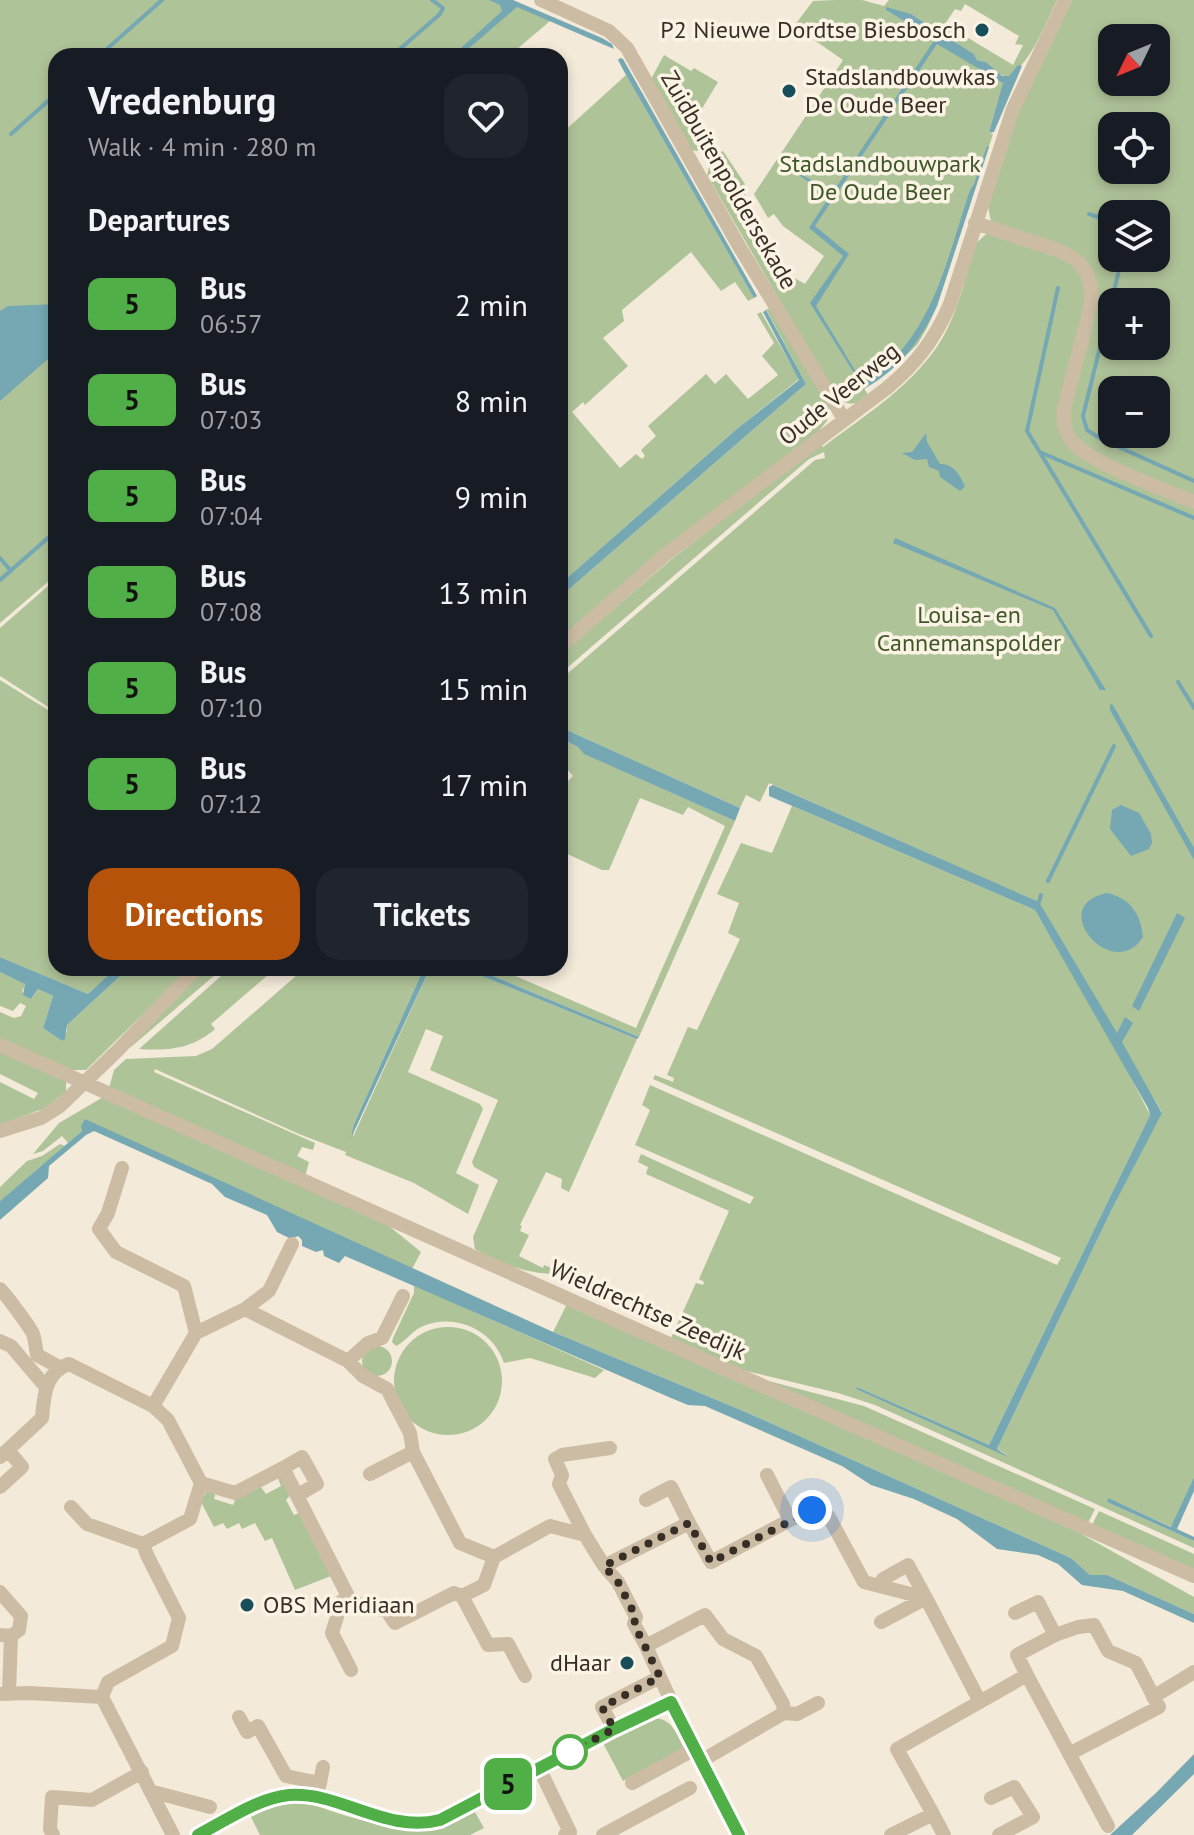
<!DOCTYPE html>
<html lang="en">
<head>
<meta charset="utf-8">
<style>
	:root { --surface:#171b24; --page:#20242c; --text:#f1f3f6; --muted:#9ea1a6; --accent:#b45309 }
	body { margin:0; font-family:"PT Sans",sans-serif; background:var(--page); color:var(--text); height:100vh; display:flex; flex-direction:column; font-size:30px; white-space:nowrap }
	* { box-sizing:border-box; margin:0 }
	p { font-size:26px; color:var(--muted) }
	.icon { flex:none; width:44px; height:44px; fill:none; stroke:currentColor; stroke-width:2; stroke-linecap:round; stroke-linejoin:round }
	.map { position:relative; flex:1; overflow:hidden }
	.side { position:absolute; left:48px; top:48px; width:520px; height:928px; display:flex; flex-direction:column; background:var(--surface); border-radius:24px; box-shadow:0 4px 12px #0003 }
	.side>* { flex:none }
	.badge { padding:0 16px; border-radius:12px; font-size:28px; line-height:52px }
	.needle { width:52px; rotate:227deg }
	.tools { position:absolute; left:1098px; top:24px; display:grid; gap:16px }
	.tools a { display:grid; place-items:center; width:72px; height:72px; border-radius:16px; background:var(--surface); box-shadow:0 4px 12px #0003; font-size:40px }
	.you { position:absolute; width:40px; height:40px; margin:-20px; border:6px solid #fff; border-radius:50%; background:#1a73e8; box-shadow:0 0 0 12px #1a73e833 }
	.map>.badge { position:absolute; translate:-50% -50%; box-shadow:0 0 0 4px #fff }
	h2 { padding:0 40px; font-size:30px; line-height:72px }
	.round { display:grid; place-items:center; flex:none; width:84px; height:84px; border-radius:24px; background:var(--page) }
	.headline { display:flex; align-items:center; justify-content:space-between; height:136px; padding:0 40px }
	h1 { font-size:38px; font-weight:700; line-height:60px }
	.cta { display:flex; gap:16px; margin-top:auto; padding:16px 40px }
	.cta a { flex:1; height:92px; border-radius:24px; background:var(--accent); color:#fff; font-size:32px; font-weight:700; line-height:92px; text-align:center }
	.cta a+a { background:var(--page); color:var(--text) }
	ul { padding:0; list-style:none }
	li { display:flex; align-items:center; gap:24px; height:96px; padding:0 40px }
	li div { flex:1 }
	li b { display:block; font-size:30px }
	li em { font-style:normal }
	li .badge { min-width:88px; font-weight:700; text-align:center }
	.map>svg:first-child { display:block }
	.green { fill:#afc398; fill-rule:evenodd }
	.water { fill:#75a8b2 }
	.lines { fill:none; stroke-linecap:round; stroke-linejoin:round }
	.stream { stroke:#75a8b2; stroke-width:4 }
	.minor { stroke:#ccbca4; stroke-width:14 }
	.line-casing { stroke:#fff; stroke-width:18 }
	.line { stroke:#50af46; stroke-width:12 }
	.walk { stroke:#372e26; stroke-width:8; stroke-dasharray:0 14.4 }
	.poi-dot { fill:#184e5b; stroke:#fbf4e5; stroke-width:3 }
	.stop-dot { fill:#fff; stroke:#50af46; stroke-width:4 }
	.labels { text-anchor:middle; stroke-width:7; stroke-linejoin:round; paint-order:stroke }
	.poi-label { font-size:24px; fill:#372e26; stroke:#fbf4e5; text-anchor:end }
	.park-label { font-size:24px; fill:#3f5728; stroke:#fbf4e5 }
	.street-label { font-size:24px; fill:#372e26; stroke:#fbf4e5 }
</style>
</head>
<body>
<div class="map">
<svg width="1194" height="1835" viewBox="0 0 1194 1835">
	<rect width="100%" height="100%" fill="#f3ead9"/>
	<path class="green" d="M0,0H504L550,21L509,56H56V575L0,623Z
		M835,0H862L884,6L889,0H1057C1044,26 1031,64 1007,77L999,74L986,62L977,60L974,54L911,14L886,10L1002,81L1004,87L989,133L993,134L937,306L927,328L917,345L894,367L864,387L810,303L869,396C856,406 845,407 834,394L707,175L712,155L723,151L745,184V194L749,206L769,243L763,253L784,287L793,277L805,284L824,256L783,226L774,214L768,218L754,194L843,60L794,26L813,1ZM965,4L1019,36L1015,44L1023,45L1013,65L945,24L955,9L961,11Z
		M1072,0H1194V1477L1172,1527L1109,1499L1107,1502L1194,1541V1548L875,1405L838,1393L742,1370L670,1340L696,1283L703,1285L704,1282L699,1279L729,1211L646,1174L648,1167L638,1162L641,1154L750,1204L754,1197L635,1145L650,1110L642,1105L650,1085L1057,1265L1061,1258L653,1079L655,1075L673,1082L674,1078L667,1075L688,1027L697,1030L740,939L728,933L739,903L717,894L741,843L772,853L792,806L1035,910L1119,1054L1150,1115L989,1445L857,1387L856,1389L1008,1455L997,1449L1112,1209L1162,1112L1038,902L769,783L760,802L746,795L740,808L560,727V680L815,460L825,458L824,452L809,459L560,674V655L673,558L821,444L823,447C865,415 916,384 943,337C959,309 966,274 976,243C996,226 991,228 988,204L1022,100ZM1112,38H1156V82H1112ZM1112,126H1156V170H1112ZM1112,214H1156V258H1112ZM1112,302H1156V346H1112ZM1112,390H1156V434H1112Z
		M664,55L691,71L694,68L718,82L694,122L712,136L698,151L691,150L651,79Z
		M626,75L754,298L748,301L735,282L721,291L691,252L622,310L624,321L603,338L628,366L585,405L583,402L572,412L620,468L636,454L642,459L645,456L641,450L656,436L648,426L706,374L715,384L726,374L748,399L778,375L762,356L774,343L757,314L761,312L799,379L738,428L560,584V135Z
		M766,309H773L830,406L827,421L813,438L560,638V597L806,384Z
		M56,579V712L0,676V628Z
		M0,680L56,715V968H117L88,994L0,957Z
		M560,738L578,747L585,754L735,821L639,1037L474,968H497L636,1028L725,826L688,807L683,815L640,798L609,870H602L563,852L560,850V789L573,776L560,761Z
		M129,968H190L86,1070H68L0,1040V1012L14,1018L21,1016L26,1006L20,1003L13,1011L0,1006V972L23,982L25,985L22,992L32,998L38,989L53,996L43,1028L62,1041L67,1031V1025Z
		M206,968H223L131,1047L133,1041Z
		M230,968H276L211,1024L215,1029C192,1049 168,1051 139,1049Z
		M305,968H424L354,1124L353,1137L430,968H462L637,1039L569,1192L561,1188L562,1179L546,1172L520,1225L522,1226L520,1231L529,1235L519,1256L543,1268L544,1265L554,1269L558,1262L560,1266L554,1274C524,1273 501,1264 475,1249L473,1237L498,1180L474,1167L472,1162L498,1100L430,1070L443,1036L426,1029L408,1072L480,1104L483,1109L456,1173L479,1185L468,1214L414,1183L345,1155L346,1152L299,1134L155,1069L154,1072L315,1143L313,1150L302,1147L297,1156L309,1162L305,1177L109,1088L114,1070L126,1059L196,1056L212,1049Z
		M0,1048L66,1080V1091L48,1107L0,1125V1082L34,1099L38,1093L0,1074Z
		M105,1096L389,1226L421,1252L412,1269L85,1120L82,1131L68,1143L62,1136L43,1151L33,1154L59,1123Z
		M60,1144L65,1146L0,1201V1187L27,1161L42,1156Z
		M414,1286L423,1289L604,1370L595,1378L530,1358L504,1363C493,1329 454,1312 421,1327C411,1332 405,1342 396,1346L392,1342L393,1338L414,1293Z
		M567,1304L1075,1528L1083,1535L1194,1597V1614L1107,1575H1090L1071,1558L748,1413L553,1332Z
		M394 1381a54 54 0 1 1 108 0a54 54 0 1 1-108 0Z
		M362 1361a15 15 0 1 1 30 0a15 15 0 1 1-30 0Z
		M761,1379L864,1406L1095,1509L1087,1525Z
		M284,1476L293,1492L286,1500L294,1515L302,1512L331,1576L295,1590L272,1538L265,1541L255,1523L242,1529L239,1523L227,1529L223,1523L214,1527L201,1502L208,1489L216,1491L214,1499L233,1505L236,1498L261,1487L266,1494L281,1486L278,1478Z
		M1099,1511L1194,1554V1572L1091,1527Z
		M653,1718C672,1718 676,1733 684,1748L623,1781L603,1743Z
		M303,1798C320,1813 413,1834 435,1830C448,1827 463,1818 475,1812L484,1828L470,1835H260L251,1817L285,1801Z"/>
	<path class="water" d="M489,0H513L602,38L612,44L614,49L517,7L460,56H452L502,11L500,5Z
		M886,7L911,14L974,54L977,60L986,62L1002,76H1009L1018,65L1022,66L994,132L989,133L1003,83L937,44L815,226L849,254L816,306L861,380L867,381C933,337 946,261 970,190L974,184L987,146L989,147L937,306C921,341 898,370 864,389L810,303L843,256L809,228L829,197L788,167L833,192L933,42V39L886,10Z
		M620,58L623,59L757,296L754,298L626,75L618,60Z
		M56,304V352L0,401V311L8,306Z
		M766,310L806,384L560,597V584L738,428L799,380L763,312Z
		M926,433L927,442L940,464C954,464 959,474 965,486L960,491L940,477L939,471L929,467L927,459L915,460L902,453L912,452Z
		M895,538L1055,608L1106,690H1100L1053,610L893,543Z
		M1110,704L1113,705L1194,848V860L1110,710Z
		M560,727L740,808L735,821L584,754L578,747L560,738Z
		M773,785L1039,902L1117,1033L1125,1017L1133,1023L1122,1042L1162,1113L1112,1209L997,1449L1008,1457L856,1389L857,1387L989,1445L1150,1115L1148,1108L1035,910L769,796V787Z
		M1121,805L1139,813L1151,834L1152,843L1149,849L1131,856L1110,829L1112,810Z
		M1107,893C1130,898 1141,914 1143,937C1114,984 1044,906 1107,893Z
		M1177,913L1185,918L1139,1011L1132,1006Z
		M0,957L88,994L116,968H129L67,1025L65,1039L62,1041L43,1028L53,996L38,989L31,999L23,995L25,984L0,972Z
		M424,968H430L351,1138L354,1124Z
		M462,968H474L639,1037L637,1039Z
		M85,1119L553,1332L748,1413L1071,1558L1090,1575H1107L1194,1614V1623L1123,1591L1082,1585L1058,1564L1038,1555L997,1549L957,1519L914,1499L871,1485L842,1466L705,1406L688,1405L671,1398L345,1256L339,1263L324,1256L323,1250L316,1252L302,1246V1240L298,1236L291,1239L277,1232L267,1215L225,1197L212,1184L94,1131L86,1135L49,1166L48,1178L0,1220V1201L82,1131L81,1126Z
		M1194,1477V1491L1177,1529L1194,1537V1541L1107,1502L1108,1498L1171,1527Z
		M1194,1754V1774L1132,1835H1110L1157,1792Z"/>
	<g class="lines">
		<path class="stream" d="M99,56L162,0
			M392,56L440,14L443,8L432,0
			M11,134L56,94
			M1089,214L1112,222
			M1122,258L1083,416L1087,430L1101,439L1194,481
			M1058,288L1027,431L1151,636
			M1042,453L1194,518
			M0,558L11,571
			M0,580L56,531
			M1178,682L1194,708
			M1048,881L1114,746
			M1039,902L1041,895"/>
		<path class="minor" d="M541,0L609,31L627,48L739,246L844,419
			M975,223C994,229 1012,235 1030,241C1068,253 1098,261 1090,308L1064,409C1063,420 1064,431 1071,440C1086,462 1166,490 1194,502
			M560,647L665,555L887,388C916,364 935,339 950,304L1013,109L1065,0
			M0,1045L743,1377L1194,1576
			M0,1131L41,1118L60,1106L118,1050L197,968
			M122,1168L108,1213L99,1229L116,1252L184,1286L196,1333L153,1406
			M0,1289C7,1296 30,1327 33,1334C35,1340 36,1348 37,1355L59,1367
			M245,1309L348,1361L363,1376L387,1389L410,1433L413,1452L460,1543L494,1557
			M196,1333L245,1309L269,1291L292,1244
			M0,1341L11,1346L45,1386
			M348,1361L368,1343L382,1338L403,1296
			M0,1457L42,1418C44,1396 45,1372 69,1364L153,1406L168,1420L201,1483L235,1493L283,1468L351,1602L387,1611L395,1623L454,1593L462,1596L484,1585L494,1557L550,1526L585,1535L604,1566L618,1582L636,1617L634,1624L646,1646
			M283,1468L302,1457L317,1484L298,1495
			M370,1474L413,1452
			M0,1487L22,1467L8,1450
			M646,1500L671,1487L689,1523
			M790,1520L812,1510L818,1520L829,1517L864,1582L926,1598L980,1702
			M585,1535L559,1484L562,1475L555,1459L562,1455L610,1448
			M143,1544L190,1519L201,1483
			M604,1566L689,1523L711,1562L790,1520L767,1475
			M880,1586L883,1579L908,1565L926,1598L881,1622
			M0,1592L21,1616L19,1630L11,1636L0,1635
			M462,1596L488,1645L508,1644L525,1676
			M348,1597L342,1601L332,1633L351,1670
			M1015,1613L1038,1602L1055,1635
			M1027,1675L1017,1655L1055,1635L1078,1627L1094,1625L1108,1651L1136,1663L1159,1707L1069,1754
			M9,1692L11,1636
			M0,1694L29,1693L102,1697L108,1682L172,1646L179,1618L147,1555L143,1544L87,1524L71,1507
			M102,1697L173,1835
			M1153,1697L1194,1672
			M784,1713L797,1714L818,1703
			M239,1717L247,1732L258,1726L286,1776L320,1783L316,1798
			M614,1729L602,1707L660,1677
			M701,1761L784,1713L783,1704L756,1656L723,1639L705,1615L646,1646C674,1710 706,1773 739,1835
			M539,1768L570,1832L565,1835
			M320,1783L323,1767
			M632,1783L695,1749
			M150,1791L210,1807
			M991,1798L1014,1787L1033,1817L999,1835
			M933,1814L944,1835
			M53,1835L50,1829L52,1797L92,1800L142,1772
			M198,1835C225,1821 258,1798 289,1795C340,1791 387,1834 440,1820L614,1729L671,1702
			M603,1835L690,1788
			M891,1835L933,1814L897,1749L1027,1675L1108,1826"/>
	</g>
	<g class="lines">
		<defs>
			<path id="line" d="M198,1835C225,1821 258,1798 289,1795C339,1791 387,1834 440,1820L614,1729L671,1702L739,1835"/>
		</defs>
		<use href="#line" class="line-casing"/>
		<use href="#line" class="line"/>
		<path class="walk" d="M570,1752L614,1729L602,1707L660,1677L634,1624L636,1617L618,1582L604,1566L689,1523L711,1562L812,1510"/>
	</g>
	<g class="poi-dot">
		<circle cx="982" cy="30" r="8"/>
		<circle cx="789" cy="91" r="8"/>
		<circle cx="247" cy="1605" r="8"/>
		<circle cx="627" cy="1663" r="8"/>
	</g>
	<circle class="stop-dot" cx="570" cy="1752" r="16"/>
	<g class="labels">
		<g class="poi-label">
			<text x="966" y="38">P2 Nieuwe Dordtse Biesbosch</text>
			<text x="805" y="85" text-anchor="start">Stadslandbouwkas<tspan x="805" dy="28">De Oude Beer</tspan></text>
			<text x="263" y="1613" text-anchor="start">OBS Meridiaan</text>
			<text x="611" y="1671">dHaar</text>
		</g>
		<g class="park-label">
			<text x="880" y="172">Stadslandbouwpark<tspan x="880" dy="28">De Oude Beer</tspan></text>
			<text x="969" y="623">Louisa- en<tspan x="969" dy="28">Cannemanspolder</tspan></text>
		</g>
		<g class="street-label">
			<text transform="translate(729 180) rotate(60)" y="8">Zuidbuitenpoldersekade</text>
			<text transform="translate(839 394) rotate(-39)" y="8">Oude Veerweg</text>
			<text transform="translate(648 1310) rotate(24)" y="8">Wieldrechtse Zeedijk</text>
		</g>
	</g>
</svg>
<div class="tools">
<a><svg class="needle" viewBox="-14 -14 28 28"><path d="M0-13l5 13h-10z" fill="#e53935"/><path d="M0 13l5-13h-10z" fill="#9ea1a6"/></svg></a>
<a><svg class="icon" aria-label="locate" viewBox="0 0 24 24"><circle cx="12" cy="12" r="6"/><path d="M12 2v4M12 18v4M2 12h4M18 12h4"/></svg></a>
<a><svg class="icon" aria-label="layers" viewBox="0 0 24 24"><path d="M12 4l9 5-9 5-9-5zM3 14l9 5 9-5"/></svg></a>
<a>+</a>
<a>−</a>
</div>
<div class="you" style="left:812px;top:1510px"></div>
<b class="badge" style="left:508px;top:1784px;background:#50af46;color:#111">5</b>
<section class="side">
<div class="headline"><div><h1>Vredenburg</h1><p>Walk · 4 min · 280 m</p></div><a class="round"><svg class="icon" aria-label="heart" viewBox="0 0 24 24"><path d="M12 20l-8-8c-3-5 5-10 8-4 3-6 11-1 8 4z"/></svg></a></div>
<h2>Departures</h2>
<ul>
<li><span class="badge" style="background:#50af46;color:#111">5</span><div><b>Bus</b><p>06:57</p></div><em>2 min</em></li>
<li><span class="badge" style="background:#50af46;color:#111">5</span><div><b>Bus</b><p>07:03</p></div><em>8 min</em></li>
<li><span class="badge" style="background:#50af46;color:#111">5</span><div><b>Bus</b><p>07:04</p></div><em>9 min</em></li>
<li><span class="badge" style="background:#50af46;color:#111">5</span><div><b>Bus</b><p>07:08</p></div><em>13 min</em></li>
<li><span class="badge" style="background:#50af46;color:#111">5</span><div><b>Bus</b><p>07:10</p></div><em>15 min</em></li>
<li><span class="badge" style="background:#50af46;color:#111">5</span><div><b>Bus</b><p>07:12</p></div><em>17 min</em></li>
</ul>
<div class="cta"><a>Directions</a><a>Tickets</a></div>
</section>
</div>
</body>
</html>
